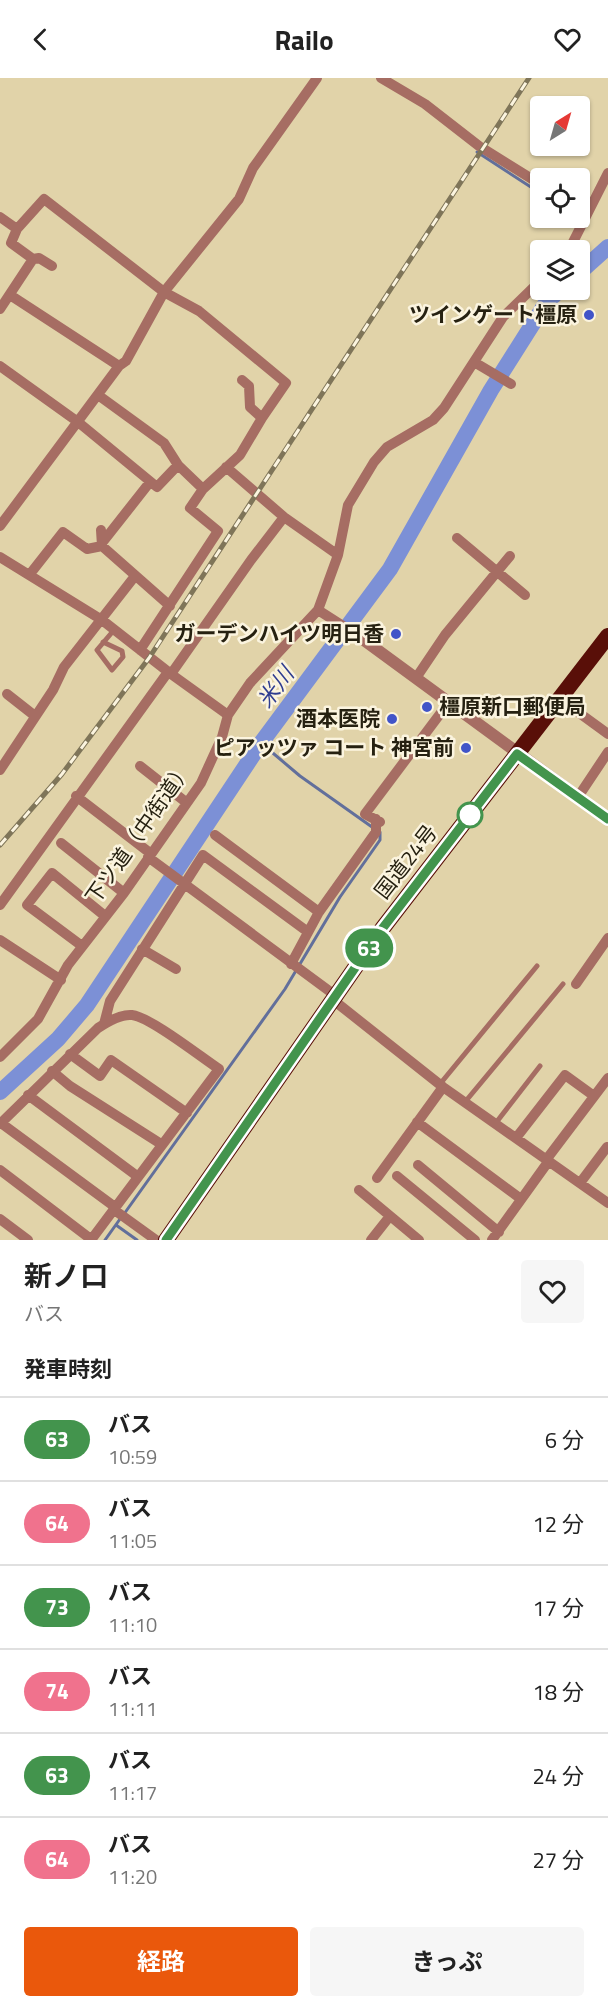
<!DOCTYPE html>
<html lang="ja">
<head>
<meta charset="utf-8">
<style>
	:root { --surface:#fff; --page:#f6f6f6; --text:#222; --muted:#767676; --line:#e0e0e0; --accent:#ea580c }
	body { margin:0; font-family:"Titillium Web","Noto Sans JP",sans-serif; background:var(--page); color:var(--text); height:100vh; display:flex; flex-direction:column; font-size:22px; white-space:nowrap }
	* { box-sizing:border-box; margin:0 }
	p { font-size:20px; color:var(--muted) }
	.icon { flex:none; width:33px; height:33px; fill:none; stroke:currentColor; stroke-width:2; stroke-linecap:round; stroke-linejoin:round }
	.map { position:relative; height:1162px; overflow:hidden }
	.panel { display:flex; flex-direction:column; background:var(--surface); flex:1 }
	.panel>* { flex:none }
	.badge { padding:0 12px; border-radius:20px; font-size:21px; line-height:39px }
	.needle { width:39px; rotate:37deg }
	.buttons { position:absolute; left:530px; top:18px; display:grid; gap:12px }
	.buttons a { display:grid; place-items:center; width:60px; height:60px; border-radius:6px; background:var(--surface); box-shadow:0 2px 4px #0004; font-size:30px }
	.map>.badge { position:absolute; translate:-50% -50%; box-shadow:0 0 0 3px #fff }
	h2 { padding:0 24px; font-size:22px; line-height:54px }
	.round { display:grid; place-items:center; flex:none; width:63px; height:63px; border-radius:6px; background:var(--page) }
	.headline { display:flex; align-items:center; justify-content:space-between; height:102px; padding:0 24px }
	h1 { font-size:28px; font-weight:700; line-height:45px }
	.primary-button { display:flex; gap:12px; margin-top:auto; padding:12px 24px }
	.primary-button a { flex:1; height:69px; border-radius:6px; background:var(--accent); color:#fff; font-size:24px; font-weight:700; line-height:69px; text-align:center }
	.primary-button a+a { background:var(--page); color:var(--text) }
	ul { padding:0; list-style:none }
	li { display:flex; align-items:center; gap:18px; height:84px; padding:0 24px; border-top:2px solid var(--line) }
	li div { flex:1 }
	li b { display:block; font-size:22px }
	li em { font-style:normal }
	li .badge { min-width:66px; font-weight:700; text-align:center }
	header { display:flex; justify-content:space-between; align-items:center; height:78px; padding:0 24px; background:var(--surface); font-size:27px; font-weight:700 }
	.map>svg:first-child { display:block }
	.lines { fill:none; stroke-linecap:round; stroke-linejoin:round }
	.stream { stroke:#626f9b; stroke-width:3 }
	.river { stroke:#7c90d6; stroke-width:16 }
	.service { stroke:#a66d63; stroke-width:5 }
	.minor { stroke:#a66d63; stroke-width:10 }
	.tertiary { stroke:#a66d63; stroke-width:12 }
	.trunk { stroke:#590f08; stroke-width:16 }
	.rail-casing { stroke:#7f7559; stroke-width:5 }
	.rail { stroke:#fbf4df; stroke-width:3; stroke-dasharray:9; stroke-linecap:butt }
	.line-casing { stroke:#fff; stroke-width:14 }
	.line { stroke:#43944d; stroke-width:9 }
	.poi-dot { fill:#4154c8; stroke:#fbf4df; stroke-width:2 }
	.stop-dot { fill:#fff; stroke:#43944d; stroke-width:3 }
	.labels { text-anchor:middle; stroke-width:5; stroke-linejoin:round; paint-order:stroke }
	.poi-label { font-size:21px; font-weight:bold; fill:#262111; stroke:#fbf4df; text-anchor:end }
	.street-label { font-size:21px; fill:#262111; stroke:#fbf4df }
	.water-label { font-size:22px; font-style:italic; fill:#2f3d90; stroke:#fbf4df }
</style>
</head>
<body>
<header><svg class="icon" aria-label="back" viewBox="0 0 24 24"><path d="M15 5l-7 7 7 7"/></svg>Railo<svg class="icon" aria-label="heart" viewBox="0 0 24 24"><path d="M12 20l-8-8c-3-5 5-10 8-4 3-6 11-1 8 4z"/></svg></header>
<div class="map">
<svg width="608" height="1162" viewBox="0 0 608 1162">
	<rect width="100%" height="100%" fill="#e1d3a9"/>
	<g class="lines">
		<path class="stream" d="M477,74L540,115
			M261,665L300,698L372,749
			M124,1136L285,911L340,819L380,762V754
			M116,1147L137,1162
			M105,1162L120,1141"/>
		<path class="river" d="M579,195L608,169
			M0,1014L58,961L87,927L261,665L390,491L491,312L546,225L560,212"/>
		<path class="service" d="M103,564L122,573L123,579L112,592L97,572L114,552
			M440,1006L537,888
			M465,1024L563,906
			M495,1046L540,988"/>
		<path class="minor" d="M381,0L425,26L479,68L540,106
			M0,139L17,151L44,121L164,214L199,233L286,305L262,340
			M17,151L11,165L33,181
			M569,172L608,95
			M10,217L119,288
			M0,231L33,181L39,180L52,188
			M474,284L511,306
			M0,288L78,344L157,409L178,387
			M98,317L164,365L178,387L203,411L240,377L262,340L250,329L249,308L242,302
			M226,389L284,439L338,477
			M0,448L119,288L126,283L164,214L239,121L253,90L317,0
			M101,452L102,468L170,528
			M457,460L525,517
			M102,465L150,404
			M0,479L102,542L171,596L228,637
			M30,496L63,454L87,471L102,468
			M318,532L357,557
			M140,572L218,453L190,430L203,411
			M171,596L251,482L284,439
			M416,600L445,557L510,478
			M7,616L35,638
			M560,621L608,656
			M140,688L187,725
			M0,692L53,612L64,589L135,498
			M76,718L150,775
			M578,719L608,674
			M380,744L365,736L449,624
			M215,757L319,834
			M61,765L124,815
			M148,779L332,915L337,925L443,1009L608,1125
			M0,827L168,594
			M0,862L61,902
			M82,868L27,827L52,795L105,838
			M142,871L176,891
			M291,886L319,834L376,754V741
			M576,906L608,860
			M104,946L110,923L203,777L308,854
			M70,976L100,998L111,982L187,1035
			M0,979L38,941L68,887L124,815L201,705L222,659L228,637L250,605L318,532L338,477L348,427L374,384L387,369L433,342L444,330L503,239L540,203
			M52,993L70,1008L161,1066
			M28,1017L137,1098
			M417,1044L521,1121
			M1,1045L115,1129
			M0,1046L98,950C107,944 121,936 132,937C150,939 201,979 219,991L91,1162
			M516,1060L565,997L594,1018
			M546,1082L608,1000
			M418,1087L499,1154
			M0,1092L92,1162
			M397,1098L475,1162
			M377,1100L443,1009
			M580,1105L607,1069
			M359,1112L419,1162
			M113,1131L156,1162
			M0,1141L28,1162
			M371,1162L390,1138
			M492,1162L548,1084"/>
		<path class="tertiary" d="M357,557L608,741"/>
		<path class="trunk" d="M166,1162L382,851L608,558"/>
		<defs>
			<path id="rail" d="M0,767L62,696L149,580L529,0"/>
		</defs>
		<use href="#rail" class="rail-casing"/>
		<use href="#rail" class="rail"/>
	</g>
	<g class="lines">
		<defs>
			<path id="line" d="M166,1162L382,851L517,676L608,741"/>
		</defs>
		<use href="#line" class="line-casing"/>
		<use href="#line" class="line"/>
	</g>
	<g class="poi-dot">
		<circle cx="589" cy="237" r="6"/>
		<circle cx="396" cy="556" r="6"/>
		<circle cx="427" cy="629" r="6"/>
		<circle cx="392" cy="641" r="6"/>
		<circle cx="466" cy="670" r="6"/>
	</g>
	<circle class="stop-dot" cx="470" cy="737" r="12"/>
	<g class="labels">
		<g class="poi-label">
			<text x="577" y="244">ツインゲート橿原</text>
			<text x="384" y="563">ガーデンハイツ明日香</text>
			<text x="439" y="636" text-anchor="start">橿原新口郵便局</text>
			<text x="380" y="648">酒本医院</text>
			<text x="454" y="677">ピアッツァ コート 神宮前</text>
		</g>
		<g class="street-label">
			<text transform="translate(139 755) rotate(-55)" y="7">下ツ道（中街道）</text>
			<text transform="translate(406 784) rotate(-52)" y="7">国道24号</text>
		</g>
		<g class="water-label">
			<text transform="translate(275 609) rotate(-53)" y="8">米川</text>
		</g>
	</g>
</svg>
<div class="buttons">
<a><svg class="needle" viewBox="-14 -14 28 28"><path d="M0-13l5 13h-10z" fill="#e53935"/><path d="M0 13l5-13h-10z" fill="#767676"/></svg></a>
<a><svg class="icon" aria-label="locate" viewBox="0 0 24 24"><circle cx="12" cy="12" r="6"/><path d="M12 2v4M12 18v4M2 12h4M18 12h4"/></svg></a>
<a><svg class="icon" aria-label="layers" viewBox="0 0 24 24"><path d="M12 4l9 5-9 5-9-5zM3 14l9 5 9-5"/></svg></a>
</div>
<b class="badge" style="left:369px;top:870px;background:#43944d;color:#fff">63</b>
</div>
<section class="panel">
<div class="headline"><div><h1>新ノ口</h1><p>バス</p></div><a class="round"><svg class="icon" aria-label="heart" viewBox="0 0 24 24"><path d="M12 20l-8-8c-3-5 5-10 8-4 3-6 11-1 8 4z"/></svg></a></div>
<h2>発車時刻</h2>
<ul>
<li><span class="badge" style="background:#43944d;color:#fff">63</span><div><b>バス</b><p>10:59</p></div><em>6 分</em></li>
<li><span class="badge" style="background:#f0728d;color:#fff">64</span><div><b>バス</b><p>11:05</p></div><em>12 分</em></li>
<li><span class="badge" style="background:#43944d;color:#fff">73</span><div><b>バス</b><p>11:10</p></div><em>17 分</em></li>
<li><span class="badge" style="background:#f0728d;color:#fff">74</span><div><b>バス</b><p>11:11</p></div><em>18 分</em></li>
<li><span class="badge" style="background:#43944d;color:#fff">63</span><div><b>バス</b><p>11:17</p></div><em>24 分</em></li>
<li><span class="badge" style="background:#f0728d;color:#fff">64</span><div><b>バス</b><p>11:20</p></div><em>27 分</em></li>
</ul>
<div class="primary-button"><a>経路</a><a>きっぷ</a></div>
</section>
</body>
</html>
